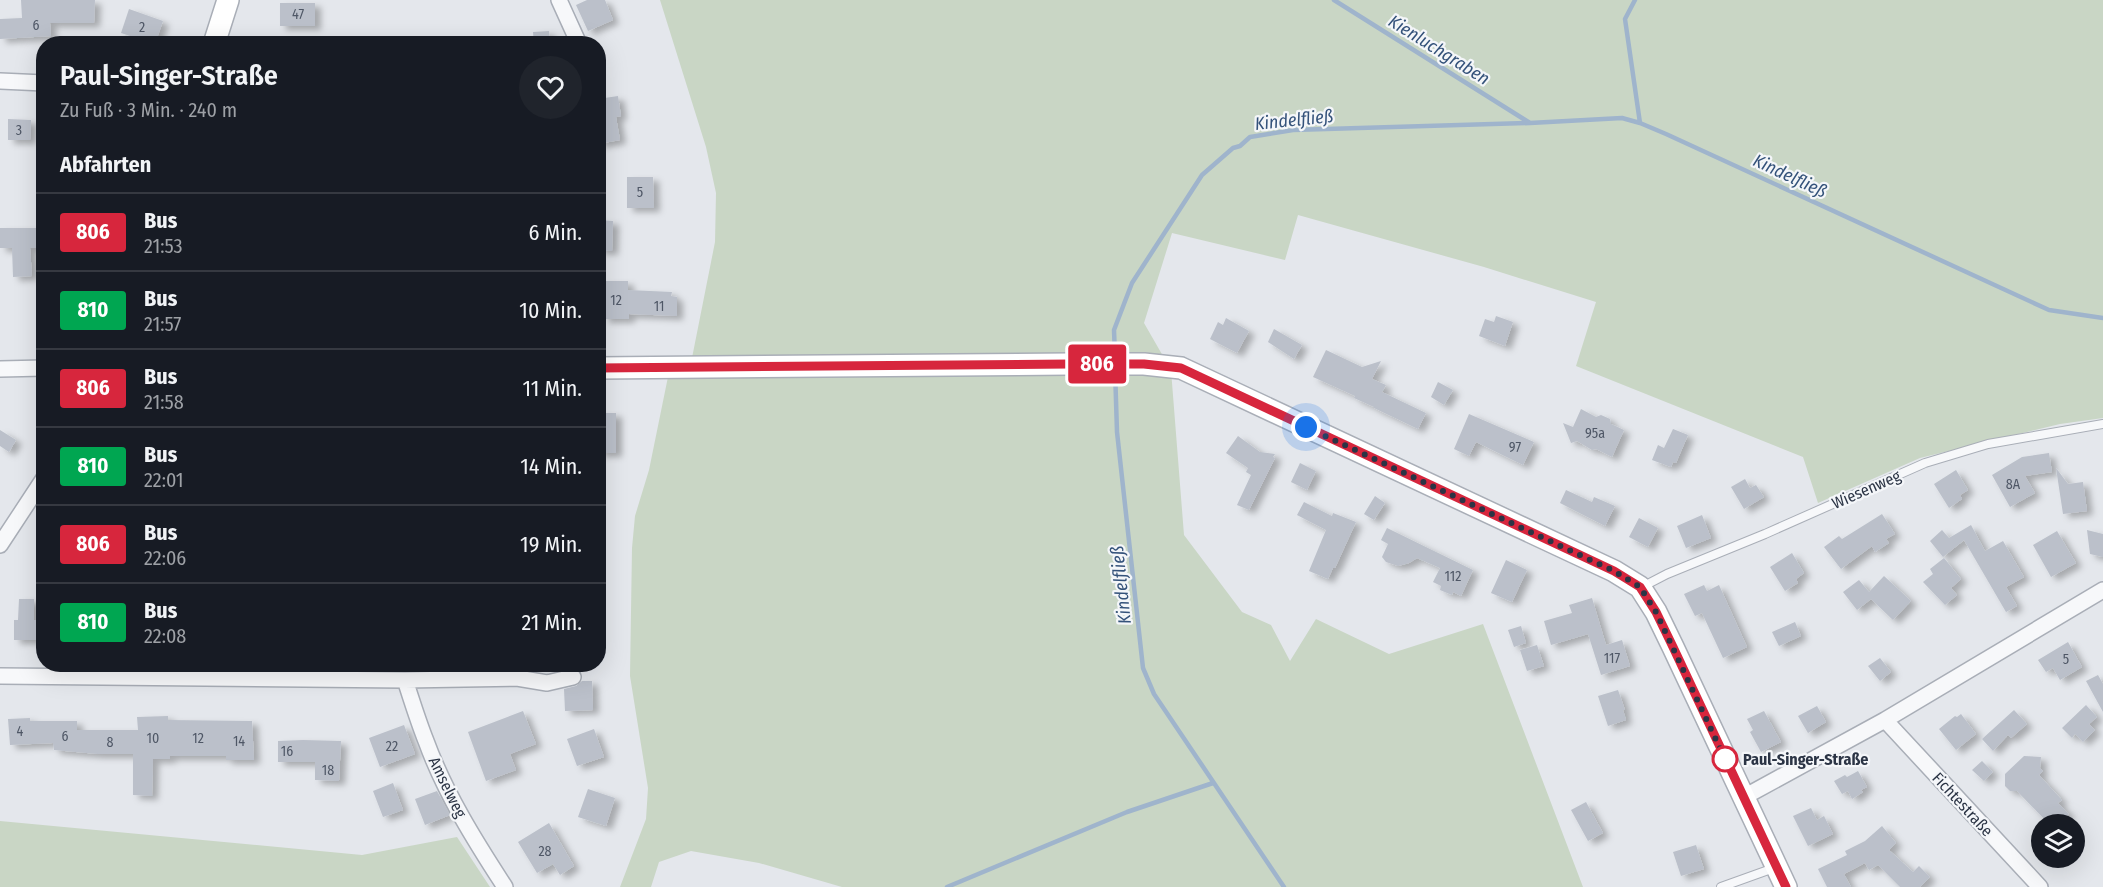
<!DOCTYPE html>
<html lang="de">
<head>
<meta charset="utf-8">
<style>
	:root { --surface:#171b24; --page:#20242c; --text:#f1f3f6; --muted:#9ea1a6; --line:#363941 }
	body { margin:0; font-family:"Fira Sans Condensed",sans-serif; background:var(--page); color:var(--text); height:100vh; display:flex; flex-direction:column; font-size:22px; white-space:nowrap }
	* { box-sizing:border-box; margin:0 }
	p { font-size:20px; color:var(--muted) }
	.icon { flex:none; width:33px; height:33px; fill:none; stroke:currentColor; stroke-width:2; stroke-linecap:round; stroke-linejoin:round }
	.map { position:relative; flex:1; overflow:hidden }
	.panel { position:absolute; left:36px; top:36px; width:570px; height:636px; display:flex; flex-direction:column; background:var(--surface); border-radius:24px; box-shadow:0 6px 24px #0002 }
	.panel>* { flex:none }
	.badge { padding:0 12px; border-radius:4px; font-size:21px; line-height:39px }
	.buttons { position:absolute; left:2031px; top:814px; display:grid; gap:12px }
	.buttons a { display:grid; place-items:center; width:54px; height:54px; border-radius:50%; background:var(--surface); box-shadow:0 6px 24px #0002; font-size:30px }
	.you { position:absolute; width:30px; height:30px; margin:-15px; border:4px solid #fff; border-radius:50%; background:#1a73e8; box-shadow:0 0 0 9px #1a73e833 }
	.map>.badge { position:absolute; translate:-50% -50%; box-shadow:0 0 0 3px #fff }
	h2 { padding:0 24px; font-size:22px; line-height:54px }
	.round { display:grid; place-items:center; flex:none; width:63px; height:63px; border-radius:32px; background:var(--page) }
	.summary { display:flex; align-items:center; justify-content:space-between; height:102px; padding:0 24px }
	h1 { font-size:28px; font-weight:600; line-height:45px }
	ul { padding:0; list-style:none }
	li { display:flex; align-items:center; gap:18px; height:78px; padding:0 24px; border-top:2px solid var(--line) }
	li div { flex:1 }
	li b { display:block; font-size:22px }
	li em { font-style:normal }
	li .badge { min-width:66px; font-weight:700; text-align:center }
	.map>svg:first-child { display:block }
	.green { fill:#c9d6c5 }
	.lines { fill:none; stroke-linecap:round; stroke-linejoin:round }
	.stream { stroke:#9fb4cc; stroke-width:4.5 }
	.building { fill:#bbc0ca; filter:url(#shadow) }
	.lane-casing { stroke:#a9aeb7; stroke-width:10 }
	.street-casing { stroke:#a9aeb7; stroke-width:18 }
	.secondary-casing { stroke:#a9aeb7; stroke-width:24 }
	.lane { stroke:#f7f8fa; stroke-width:8 }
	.street { stroke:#f7f8fa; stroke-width:15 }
	.secondary { stroke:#fff; stroke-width:21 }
	.line-casing { stroke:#fff; stroke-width:14 }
	.line { stroke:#d7263d; stroke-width:9 }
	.walk { stroke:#2b3445; stroke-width:6; stroke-dasharray:0 10.8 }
	.stop-dot { fill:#fff; stroke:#d7263d; stroke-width:3 }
	.labels { text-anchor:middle; stroke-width:4.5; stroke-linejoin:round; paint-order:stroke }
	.number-label { font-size:14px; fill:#4f5766 }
	.street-label { font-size:16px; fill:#2b3445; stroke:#f4f6f9 }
	.stop-label { font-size:16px; font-weight:bold; fill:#2b3445; stroke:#f4f6f9; text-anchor:start }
	.water-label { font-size:18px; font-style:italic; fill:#34527a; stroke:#f4f6f9 }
</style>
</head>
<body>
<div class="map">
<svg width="2103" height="887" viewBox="0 0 2103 887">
	<defs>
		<filter id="shadow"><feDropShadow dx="6" dy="4" stdDeviation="3" flood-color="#0004"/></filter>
	</defs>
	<rect width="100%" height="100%" fill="#e4e7ec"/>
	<path class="green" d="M660,0H2103V418L2060,424L1920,458L1818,503L1803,457L1576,366L1596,302L1484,267L1298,215L1285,260L1172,233L1144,323L1171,370L1184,535L1242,612L1271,625L1290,661L1316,619L1389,654L1483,624L1583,887H842L759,863L691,851L659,862L651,887H620L646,819L648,788L630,676L632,548L635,516L649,470L670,367L690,368L715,242L716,193L706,147Z
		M0,821L362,855L457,837L490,887H0Z"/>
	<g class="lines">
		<path class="stream" d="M1334,0L1530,123
			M1635,0L1625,19L1640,123
			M1115,357L1114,330L1132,283L1202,175L1233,148L1240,146L1250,137L1293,130L1530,123L1622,118L1640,123L1666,134L2049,310L2103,318
			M1115,369L1117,432L1143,668L1154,694L1284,887
			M947,887L1127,812L1213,783"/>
	</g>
	<path class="building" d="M21,0H95L94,23H50L51,36L0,39V19L22,18Z
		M587,0H605L613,20L588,31L576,5Z
		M280,3H315V26H280Z
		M129,9L163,21L155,44L121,33Z
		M549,31L550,44H534L533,32Z
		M618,96L621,116L616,117L620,140L598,144V132L604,131L598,99Z
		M8,119L31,120L30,140H8Z
		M627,177H653L654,208H627Z
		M598,220L613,221L612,251L598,250Z
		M0,228H38L39,248H30L32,276L13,277L12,248H0Z
		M603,281H628V290L672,292L671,296L677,297V316L629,314V319H603Z
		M1496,316L1513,322L1505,346L1479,336L1485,319L1494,322Z
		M1226,318L1249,331L1237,353L1210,339L1218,322L1223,325Z
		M1274,329L1302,345L1294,359L1268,342Z
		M1326,350L1362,367L1381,361L1372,379L1386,385L1382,392L1426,413L1418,429L1374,408V407L1354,398L1355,396L1313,377Z
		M1438,382L1453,390L1444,405L1431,397Z
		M1581,409L1596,417L1601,415L1610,419L1611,424L1624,430L1612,457L1596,449L1592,450L1577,441L1571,443L1563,423L1573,427Z
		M598,413H616V453H598Z
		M1469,414L1534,442L1523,465L1476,442L1469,456L1454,449Z
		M1673,429L1688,435L1676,463L1673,462L1671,467L1652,460L1658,445L1664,448Z
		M0,430L16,440L9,452L0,446Z
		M1238,436L1260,452L1275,454L1273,457L1275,458L1249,510L1237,505L1251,475L1246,472L1248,468L1226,453Z
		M2049,453L2052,472L2025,476L2035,493L2010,507L1992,475L2022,457Z
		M1300,463L1316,471L1307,490L1291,482Z
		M2056,468L2068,484L2083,482L2087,511L2063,514Z
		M1956,470L1968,490L1960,495L1962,499L1949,508L1934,484Z
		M1745,479L1750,488L1756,485L1764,497L1744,509L1731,487Z
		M1566,490L1592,502L1594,497L1615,506L1605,526L1560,503Z
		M1375,496L1385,503L1374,520L1364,514Z
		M1304,502L1332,516L1333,513L1356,522L1335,568H1333L1328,579L1309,571L1326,530L1297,515Z
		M1882,514L1895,534L1886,539L1889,543L1875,552L1872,546L1841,569L1824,547L1839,536L1842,539Z
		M1702,515L1711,538L1686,548L1677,526Z
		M1639,518L1658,528L1648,547L1629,537Z
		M1971,525L1985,551L2003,541L2024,577L2006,587L2017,606L2006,612L1964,540L1943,557L1930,541L1942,530L1949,538Z
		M1387,528L1473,570L1461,596L1453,592L1452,595L1440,590L1441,586L1433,582L1440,568L1417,558L1409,563L1398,566L1386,562L1382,557L1388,544L1381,540Z
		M2087,530L2103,534V557L2090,554Z
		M2057,531L2076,563L2051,577L2033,545Z
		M1792,553L1804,573L1796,579L1798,583L1785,591L1770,567Z
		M1944,558L1961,579L1951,588L1957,595L1945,605L1923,582L1933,574L1930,569Z
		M1506,560L1527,570L1512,602L1491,593Z
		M1884,576L1911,601L1893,620L1871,599L1857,610L1843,592L1859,580L1869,592Z
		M1704,585L1707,591L1719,585L1747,647L1723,658L1702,613L1695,616L1684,594Z
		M1592,598L1606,645L1622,640L1630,666L1601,675L1588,634L1551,645L1544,621L1572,613L1569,605Z
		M19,599H34V620H40L39,640H14V620H18Z
		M1795,622L1801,636L1779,646L1772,632Z
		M1521,626L1526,643L1514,647L1508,630Z
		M2068,642L2082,667L2060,680L2053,668L2046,672L2038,660Z
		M1537,645L1544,666L1527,671L1520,650Z
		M1880,658L1891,672L1880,681L1868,666Z
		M2098,675L2103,684V712L2086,681Z
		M582,681H592L593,710L565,711L564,689L576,686Z
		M1618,690L1625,710H1623L1626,720L1608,726L1598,696Z
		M2086,705L2097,717L2089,724L2095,730L2083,742L2075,734L2072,738L2062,728Z
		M1817,706L1826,722L1808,733L1798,716Z
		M2014,710L2027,724L2011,738L2008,735L1993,751L1982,739Z
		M523,711L536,744L510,754L516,770L486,781L468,732Z
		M1764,711L1781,742L1761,752L1750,732L1753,730L1747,719Z
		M1961,714L1976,734L1956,750L1939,729L1955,716L1957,717Z
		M168,716V720L252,721L254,760H226V756H170V759H153L152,796L133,795V754H98L54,750L53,743L10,745L8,719L30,718V721H77V730H138L137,717Z
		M404,725L415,754L380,767L369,738Z
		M594,729L604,757L577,766L567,739Z
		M303,740L341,741L339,781L315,780V762H278V741Z
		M2024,756L2041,757L2040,768L2043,771L2039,775L2062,800L2058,803L2069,814L2058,825H2050L2017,791H2010L2005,786V774Z
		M1982,761L1993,772L1984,781L1972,770Z
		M1858,771L1867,787L1861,790L1863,792L1852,799L1848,791L1842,794L1834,781L1845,775L1847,777Z
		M393,783L403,810L383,817L373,791Z
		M588,789L615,798L606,826L578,817Z
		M437,791L450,815L425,825L415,799Z
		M1586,802L1603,833L1588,841L1571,810Z
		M1811,808L1817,820L1824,816L1833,834L1808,846L1793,816Z
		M549,823L574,866L560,875L553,864L537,873L518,842Z
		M1882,826L1896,843L1889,850L1913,872L1919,866L1930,877L1920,887H1900L1878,865L1869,870L1865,863L1844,874L1851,887H1827L1818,869L1847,855L1845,851L1865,841Z
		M1696,845L1704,869L1681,876L1673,852Z"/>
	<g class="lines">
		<defs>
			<path id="lane" d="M1642,587L1667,574L1765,534L1925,463L1988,444L2103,424
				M517,678V664
				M290,679L291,664
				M1721,887L1774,868"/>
			<path id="street" d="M559,0L579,44
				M0,81L44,83
				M0,369L44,368
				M0,545L44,478
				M0,676L405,680L517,678L547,683L573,677
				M405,680C412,701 418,721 426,741C445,793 475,841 505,887
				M1885,720L2040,887
				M1744,797L1885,720L2103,590"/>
			<path id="secondary" d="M214,44L228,0
				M598,368L1070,364H1144L1181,368L1614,571L1640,587L1656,612L1673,647L1786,887"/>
		</defs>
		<use href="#lane" class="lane-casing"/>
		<use href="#street" class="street-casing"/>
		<use href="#secondary" class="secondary-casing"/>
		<use href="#lane" class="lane"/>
		<use href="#street" class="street"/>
		<use href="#secondary" class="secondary"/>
	</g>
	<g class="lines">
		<defs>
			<path id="line" d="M598,368L1070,364H1144L1181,368L1614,571L1640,587L1656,612L1673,647L1786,887"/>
		</defs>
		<use href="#line" class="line-casing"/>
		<use href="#line" class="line"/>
		<path class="walk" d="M1306,427L1614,571L1640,587L1656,612L1725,759"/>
	</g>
	<circle class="stop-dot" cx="1725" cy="759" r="12"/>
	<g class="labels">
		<g class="number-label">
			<text x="298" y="19">47</text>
			<text x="36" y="30">6</text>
			<text x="142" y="32">2</text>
			<text x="19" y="135">3</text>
			<text x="640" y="197">5</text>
			<text x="616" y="305">12</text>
			<text x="659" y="311">11</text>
			<text x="1595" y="438">95a</text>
			<text x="1515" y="452">97</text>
			<text x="2013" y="489">8A</text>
			<text x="1453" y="581">112</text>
			<text x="1612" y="663">117</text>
			<text x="2066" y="664">5</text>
			<text x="20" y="736">4</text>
			<text x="65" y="741">6</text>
			<text x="153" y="743">10</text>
			<text x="198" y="743">12</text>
			<text x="239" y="746">14</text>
			<text x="110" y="747">8</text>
			<text x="392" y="751">22</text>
			<text x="287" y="756">16</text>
			<text x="328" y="775">18</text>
			<text x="545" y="856">28</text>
		</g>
		<g class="street-label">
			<text transform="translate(1866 489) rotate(-24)" y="6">Wiesenweg</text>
			<text transform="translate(448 787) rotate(64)" y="6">Amselweg</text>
			<text transform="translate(1963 804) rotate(47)" y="6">Fichtestraße</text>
		</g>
		<g class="stop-label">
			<text x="1743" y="765">Paul-Singer-Straße</text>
		</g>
		<g class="water-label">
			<text transform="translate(1439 50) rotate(32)" y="6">Kienluchgraben</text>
			<text transform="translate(1294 120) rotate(-6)" y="6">Kindelfließ</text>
			<text transform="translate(1790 176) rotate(25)" y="6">Kindelfließ</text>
			<text transform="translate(1121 585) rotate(-96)" y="6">Kindelfließ</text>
		</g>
	</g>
</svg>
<div class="buttons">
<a><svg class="icon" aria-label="layers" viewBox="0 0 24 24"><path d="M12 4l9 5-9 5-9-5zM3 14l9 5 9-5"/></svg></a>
</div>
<div class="you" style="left:1306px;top:427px"></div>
<b class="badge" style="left:1097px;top:364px;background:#d7263d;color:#fff">806</b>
<section class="panel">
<div class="summary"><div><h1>Paul-Singer-Straße</h1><p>Zu Fuß · 3 Min. · 240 m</p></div><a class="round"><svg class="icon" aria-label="heart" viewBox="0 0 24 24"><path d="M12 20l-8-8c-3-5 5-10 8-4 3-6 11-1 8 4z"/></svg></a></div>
<h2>Abfahrten</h2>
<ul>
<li><span class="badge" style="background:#d7263d;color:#fff">806</span><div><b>Bus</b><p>21:53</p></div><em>6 Min.</em></li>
<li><span class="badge" style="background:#00a651;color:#fff">810</span><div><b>Bus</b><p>21:57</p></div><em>10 Min.</em></li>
<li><span class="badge" style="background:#d7263d;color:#fff">806</span><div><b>Bus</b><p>21:58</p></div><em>11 Min.</em></li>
<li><span class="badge" style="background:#00a651;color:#fff">810</span><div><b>Bus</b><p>22:01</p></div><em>14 Min.</em></li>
<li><span class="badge" style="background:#d7263d;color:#fff">806</span><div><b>Bus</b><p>22:06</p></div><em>19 Min.</em></li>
<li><span class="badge" style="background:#00a651;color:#fff">810</span><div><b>Bus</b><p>22:08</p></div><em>21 Min.</em></li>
</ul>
</section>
</div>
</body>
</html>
